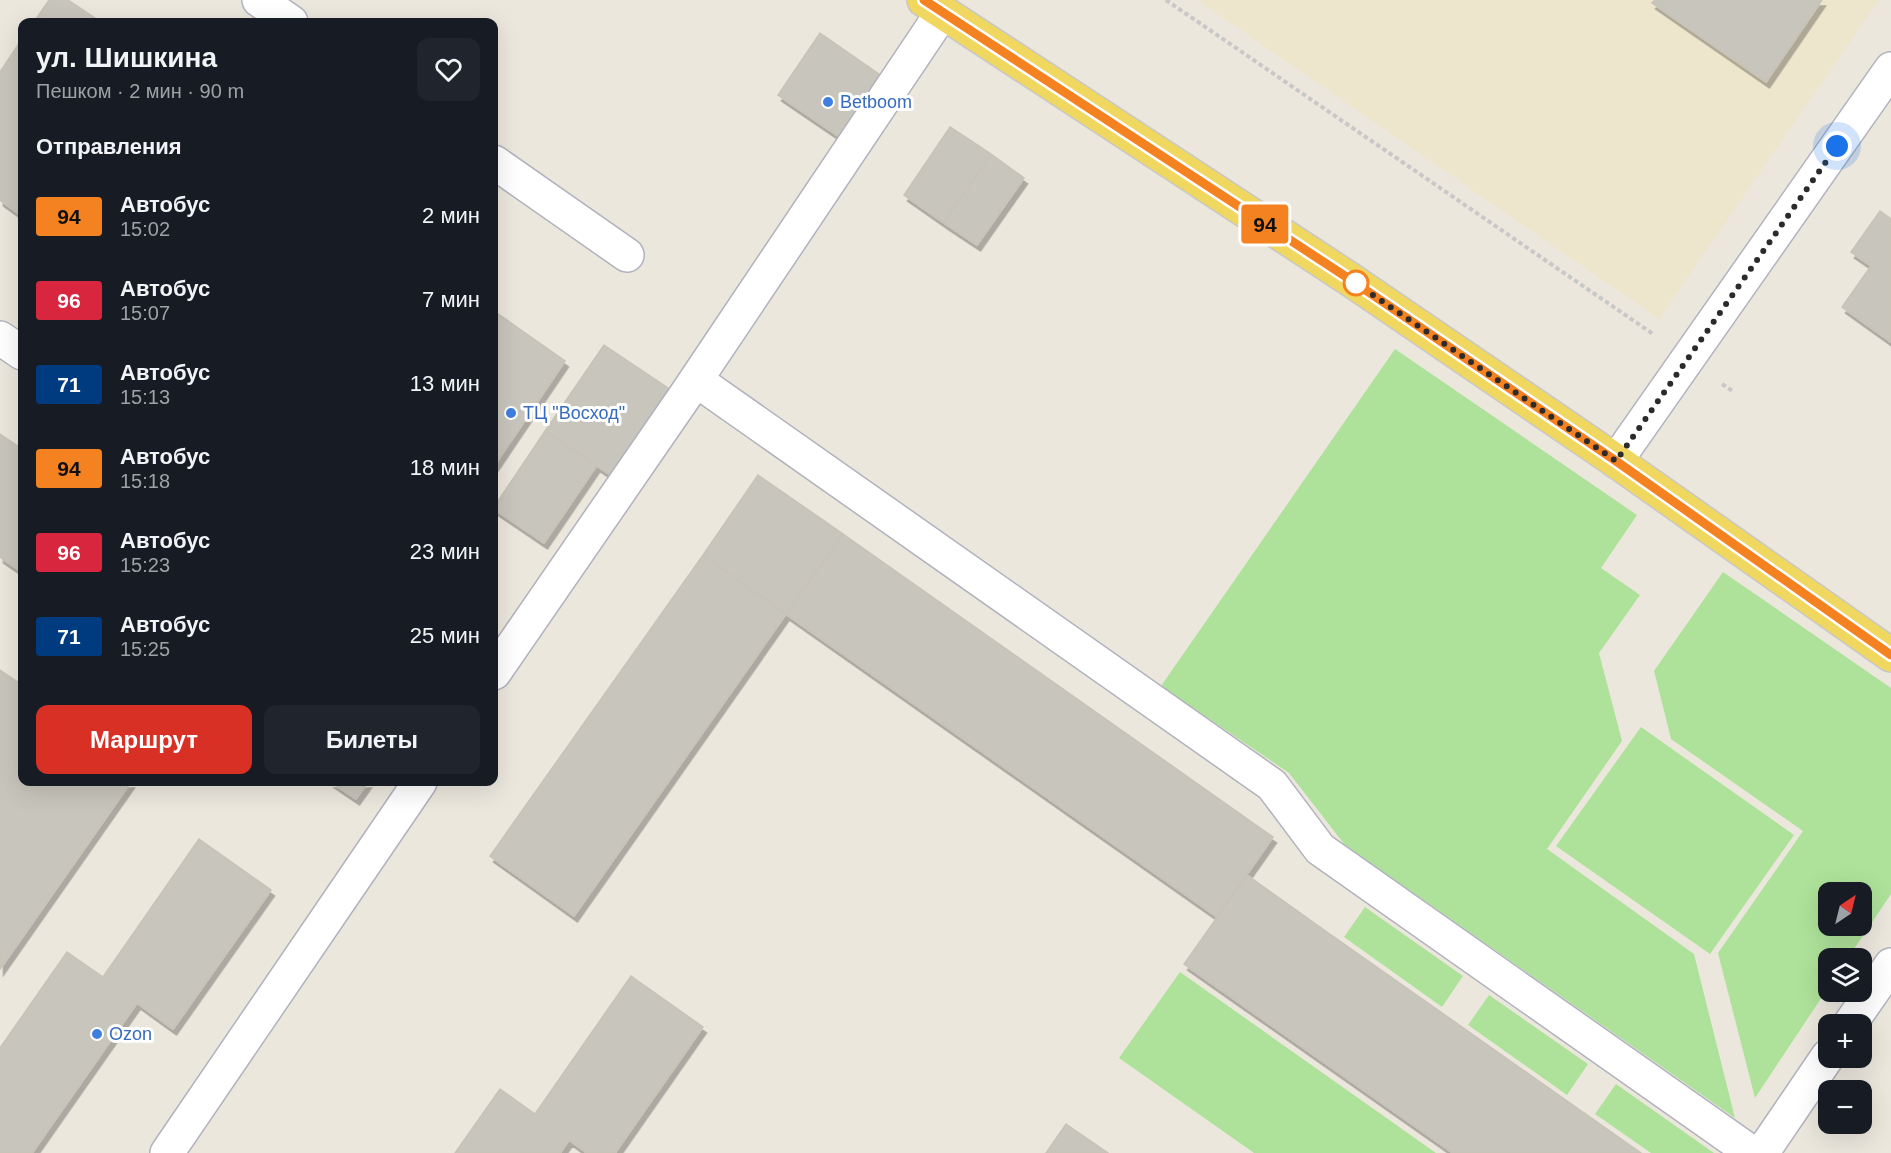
<!DOCTYPE html>
<html lang="ru">
<head>
<meta charset="utf-8">
<style>
	:root { --surface:#171b24; --page:#20242c; --text:#f1f3f6; --muted:#9ea1a6; --accent:#d93025 }
	body { margin:0; font-family:Arial,sans-serif; background:var(--page); color:var(--text); height:100vh; display:flex; flex-direction:column; font-size:22px; white-space:nowrap }
	* { box-sizing:border-box; margin:0 }
	p { font-size:20px; color:var(--muted) }
	.icon { flex:none; width:33px; height:33px; fill:none; stroke:currentColor; stroke-width:2; stroke-linecap:round; stroke-linejoin:round }
	.map { position:relative; flex:1; overflow:hidden }
	.side { position:absolute; left:18px; top:18px; width:480px; height:768px; display:flex; flex-direction:column; background:var(--surface); border-radius:12px; box-shadow:0 6px 24px #0002 }
	.side>* { flex:none }
	.badge { padding:0 12px; border-radius:4px; font-size:21px; line-height:39px }
	.needle { width:39px; rotate:35deg }
	.fabs { position:absolute; left:1818px; top:882px; display:grid; gap:12px }
	.fabs a { display:grid; place-items:center; width:54px; height:54px; border-radius:12px; background:var(--surface); box-shadow:0 6px 24px #0002; font-size:30px }
	.you { position:absolute; width:30px; height:30px; margin:-15px; border:4px solid #fff; border-radius:50%; background:#1a73e8; box-shadow:0 0 0 9px #1a73e833 }
	.map>.badge { position:absolute; translate:-50% -50%; box-shadow:0 0 0 3px #fff }
	h2 { padding:0 18px; font-size:22px; line-height:54px }
	.round { display:grid; place-items:center; flex:none; width:63px; height:63px; border-radius:12px; background:var(--page) }
	.summary { display:flex; align-items:center; justify-content:space-between; height:102px; padding:0 18px }
	h1 { font-size:28px; font-weight:600; line-height:45px }
	.action { display:flex; gap:12px; margin-top:auto; padding:12px 18px }
	.action a { flex:1; height:69px; border-radius:12px; background:var(--accent); color:#fff; font-size:24px; font-weight:600; line-height:69px; text-align:center }
	.action a+a { background:var(--page); color:var(--text) }
	ul { padding:0; list-style:none }
	li { display:flex; align-items:center; gap:18px; height:84px; padding:0 18px }
	li div { flex:1 }
	li b { display:block; font-size:22px }
	li em { font-style:normal }
	li .badge { min-width:66px; font-weight:700; text-align:center }
	.map>svg:first-child { display:block }
	.education { fill:#eee5cd }
	.green { fill:#aee29a; fill-rule:evenodd }
	.building { fill:#c8c5bc; stroke:#c8c3b7; stroke-width:1.5; filter:url(#shadow) }
	.lines { fill:none; stroke-linecap:round; stroke-linejoin:round }
	.minor-casing { stroke:#b1b2be; stroke-width:36 }
	.major-casing { stroke:#c8c8c8; stroke-width:36 }
	.path { stroke:#c8c8c8; stroke-width:4; stroke-dasharray:4.5 3; stroke-linecap:butt }
	.minor { stroke:#fff; stroke-width:33 }
	.major { stroke:#efd760; stroke-width:33 }
	.line-casing { stroke:#fff; stroke-width:14 }
	.line { stroke:#f58220; stroke-width:9 }
	.walk { stroke:#2b2b2b; stroke-width:6; stroke-dasharray:0 10.8 }
	.shop-dot { fill:#3f7fe0; stroke:#fff; stroke-width:2 }
	.stop-dot { fill:#fff; stroke:#f58220; stroke-width:3 }
	.labels { text-anchor:middle; stroke-width:6; stroke-linejoin:round; paint-order:stroke }
	.shop-label { font-size:18px; fill:#366cbe; stroke:#fff; text-anchor:start }
</style>
</head>
<body>
<div class="map">
<svg width="1891" height="1153" viewBox="0 0 1891 1153">
	<defs>
		<filter id="shadow"><feDropShadow dx="3.5" dy="6" stdDeviation="0" flood-color="#0004"/></filter>
	</defs>
	<rect width="100%" height="100%" fill="#ece7dd"/>
	<path class="education" d="M1197,0H1879L1659,319Z"/>
	<path class="green" d="M1395,349L1637,515L1601,568L1640,595L1599,653L1622,741L1547,849L1694,954L1735,1118L1345,845L1289,773L1161,686Z
		M1723,572L1891,688V894L1848,958H1828V988L1755,1098L1718,953L1803,831L1671,739L1654,671ZM1862,892V926H1828V892Z
		M1641,727L1794,835L1710,954L1556,846Z
		M1365,907L1463,976L1442,1007L1344,937Z
		M1180,972L1436,1153H1254L1119,1058Z
		M1489,995L1588,1064L1567,1095L1468,1025Z
		M1616,1084L1714,1153H1651L1595,1114Z"/>
	<path class="building" d="M49,0H68L101,22H34Z
		M1655,0H1822L1766,82L1652,3Z
		M820,33L886,79L844,140L778,95Z
		M22,39V216L0,200V72Z
		M950,127L991,154L944,223L904,195Z
		M991,154L1024,178L977,245L944,223Z
		M1880,211L1891,219V342L1842,307L1871,266L1851,252Z
		M494,311L565,361L494,466Z
		M604,345L671,390L612,476L545,431Z
		M545,431L597,465L544,543L494,509V507Z
		M0,434L22,449V572L0,557Z
		M758,475L843,534L786,614L703,555Z
		M843,534L1273,837L1217,917L786,614Z
		M703,555L786,614L574,916L490,856Z
		M0,670L22,685V782H131L0,969Z
		M331,782H368L356,799Z
		M199,839L271,890L173,1029L137,1003L32,1153H0V1048L67,952L103,977Z
		M1247,875L1327,932L1641,1153H1453L1184,964Z
		M631,976L703,1027L615,1153H587L569,1140L560,1153H455L500,1089L535,1114Z
		M1066,1124L1108,1153H1046Z"/>
	<g class="lines">
		<defs>
			<path id="minor" d="M259,0L291,22
				M494,162L627,255
				M0,338L22,353
				M696,380L1272,785L1320,849L1752,1153
				M1616,461L1891,69
				M494,673L685,396L942,13
				M1850,1024L1891,965
				M167,1153L420,782
				M1762,1153L1828,1056"/>
			<path id="major" d="M924,0L1351,280L1616,461L1891,655"/>
		</defs>
		<use href="#minor" class="minor-casing"/>
		<use href="#major" class="major-casing"/>
		<path class="path" d="M1166,0L1653,334
			M1722,384L1734,392"/>
		<use href="#minor" class="minor"/>
		<use href="#major" class="major"/>
	</g>
	<g class="lines">
		<defs>
			<path id="line" d="M924,0L1351,280L1616,461L1891,655"/>
		</defs>
		<use href="#line" class="line-casing"/>
		<use href="#line" class="line"/>
		<path class="walk" d="M1356,283L1351,280L1616,461L1837,146"/>
	</g>
	<g class="shop-dot">
		<circle cx="828" cy="102" r="6"/>
		<circle cx="511" cy="413" r="6"/>
		<circle cx="97" cy="1034" r="6"/>
	</g>
	<circle class="stop-dot" cx="1356" cy="283" r="12"/>
	<g class="labels">
		<g class="shop-label">
			<text x="840" y="108">Betboom</text>
			<text x="523" y="419">ТЦ "Восход"</text>
			<text x="109" y="1040">Ozon</text>
		</g>
	</g>
</svg>
<div class="fabs">
<a><svg class="needle" viewBox="-14 -14 28 28"><path d="M0-13l5 13h-10z" fill="#e53935"/><path d="M0 13l5-13h-10z" fill="#9ea1a6"/></svg></a>
<a><svg class="icon" aria-label="layers" viewBox="0 0 24 24"><path d="M12 4l9 5-9 5-9-5zM3 14l9 5 9-5"/></svg></a>
<a>+</a>
<a>−</a>
</div>
<div class="you" style="left:1837px;top:146px"></div>
<b class="badge" style="left:1265px;top:224px;background:#f58220;color:#111">94</b>
<section class="side">
<div class="summary"><div><h1>ул. Шишкина</h1><p>Пешком · 2 мин · 90 m</p></div><a class="round"><svg class="icon" aria-label="heart" viewBox="0 0 24 24"><path d="M12 20l-8-8c-3-5 5-10 8-4 3-6 11-1 8 4z"/></svg></a></div>
<h2>Отправления</h2>
<ul>
<li><span class="badge" style="background:#f58220;color:#111">94</span><div><b>Автобус</b><p>15:02</p></div><em>2 мин</em></li>
<li><span class="badge" style="background:#d7263d;color:#fff">96</span><div><b>Автобус</b><p>15:07</p></div><em>7 мин</em></li>
<li><span class="badge" style="background:#003b80;color:#fff">71</span><div><b>Автобус</b><p>15:13</p></div><em>13 мин</em></li>
<li><span class="badge" style="background:#f58220;color:#111">94</span><div><b>Автобус</b><p>15:18</p></div><em>18 мин</em></li>
<li><span class="badge" style="background:#d7263d;color:#fff">96</span><div><b>Автобус</b><p>15:23</p></div><em>23 мин</em></li>
<li><span class="badge" style="background:#003b80;color:#fff">71</span><div><b>Автобус</b><p>15:25</p></div><em>25 мин</em></li>
</ul>
<div class="action"><a>Маршрут</a><a>Билеты</a></div>
</section>
</div>
</body>
</html>
